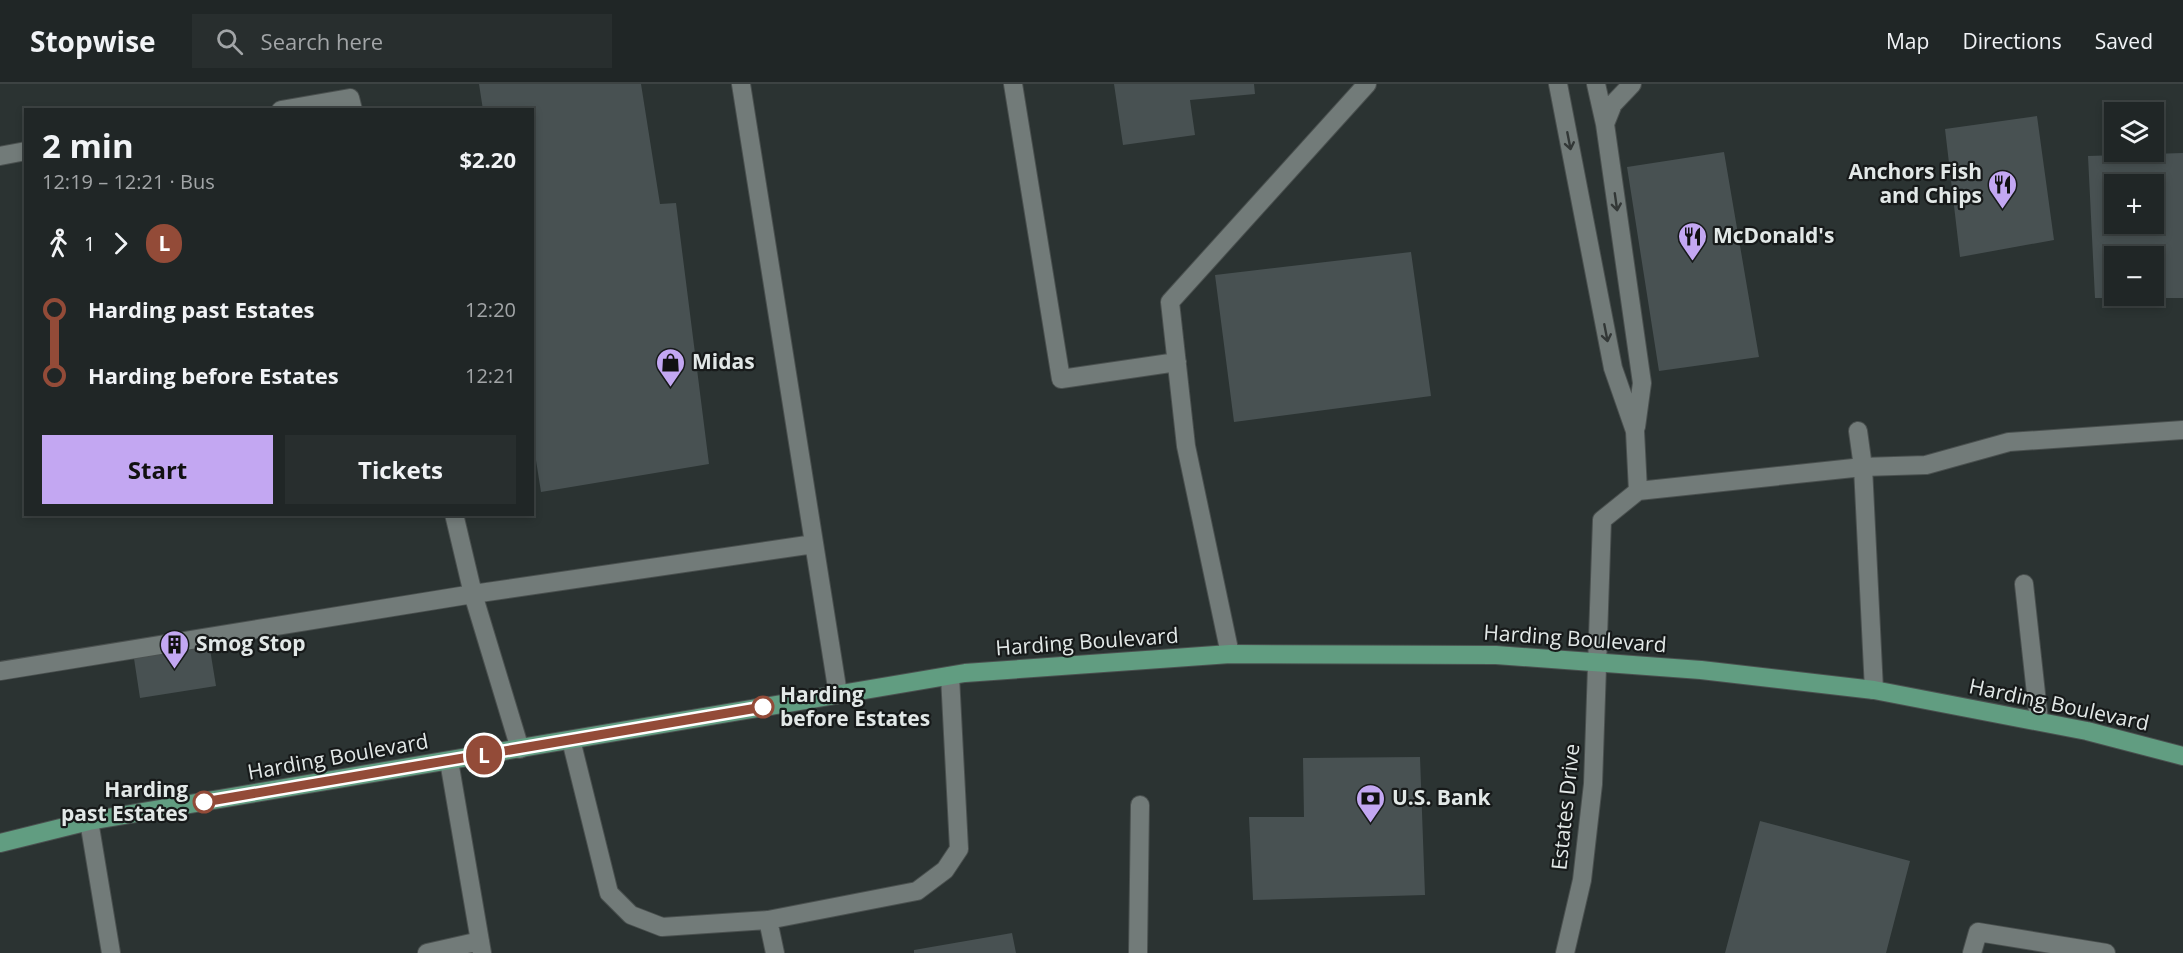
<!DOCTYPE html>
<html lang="en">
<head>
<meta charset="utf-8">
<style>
	:root { --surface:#202626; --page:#282e2e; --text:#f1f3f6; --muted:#a2a5a7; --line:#3d4343; --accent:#c3a7f2 }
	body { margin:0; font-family:"Open Sans",sans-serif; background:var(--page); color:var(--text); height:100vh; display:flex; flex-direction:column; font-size:22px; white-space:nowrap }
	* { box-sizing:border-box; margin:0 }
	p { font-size:20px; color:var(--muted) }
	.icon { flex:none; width:33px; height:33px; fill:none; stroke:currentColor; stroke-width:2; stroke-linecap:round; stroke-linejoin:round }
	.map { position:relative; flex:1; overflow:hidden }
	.side { position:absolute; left:24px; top:24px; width:510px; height:408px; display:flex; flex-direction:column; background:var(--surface); border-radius:0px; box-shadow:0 3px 9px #0003,0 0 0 2px var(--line) }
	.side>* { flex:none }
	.badge { padding:0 12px; border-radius:20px; font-size:21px; line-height:39px }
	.controls { position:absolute; left:2104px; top:18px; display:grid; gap:12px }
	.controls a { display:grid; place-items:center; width:60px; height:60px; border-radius:0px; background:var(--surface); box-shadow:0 3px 9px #0003,0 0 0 2px var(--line); font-size:30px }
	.map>.badge { position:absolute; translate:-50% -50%; box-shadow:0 0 0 3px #fff }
	.legs { display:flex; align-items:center; gap:9px; height:66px; padding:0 18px; font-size:20px }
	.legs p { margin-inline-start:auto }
	.overview { display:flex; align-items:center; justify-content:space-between; height:102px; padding:0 18px }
	h1 { font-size:33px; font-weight:700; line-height:45px }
	.button { display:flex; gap:12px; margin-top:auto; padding:12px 18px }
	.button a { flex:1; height:69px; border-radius:0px; background:var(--accent); color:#111; font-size:24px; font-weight:700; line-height:69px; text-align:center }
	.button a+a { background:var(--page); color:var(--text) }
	ul { padding:0 18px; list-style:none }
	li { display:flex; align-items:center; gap:21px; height:66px; font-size:22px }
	li i { display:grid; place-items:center; width:9px; height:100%; margin:0 8px; background:currentColor }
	li i::after { content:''; width:15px; height:15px; margin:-8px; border:4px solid; border-radius:50%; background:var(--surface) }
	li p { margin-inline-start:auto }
	li:first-child i { background:linear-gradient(#0000 50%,currentColor 0) }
	li:last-child i { background:linear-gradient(currentColor 50%,#0000 0) }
	header { display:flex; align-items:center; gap:36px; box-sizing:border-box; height:84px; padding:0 30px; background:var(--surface); border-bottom:2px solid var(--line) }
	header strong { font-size:28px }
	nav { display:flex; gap:33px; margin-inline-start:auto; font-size:21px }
	.search { width:420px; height:54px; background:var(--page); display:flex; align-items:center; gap:15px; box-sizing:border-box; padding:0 21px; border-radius:0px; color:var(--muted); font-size:22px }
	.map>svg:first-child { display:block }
	.building { fill:#485152; fill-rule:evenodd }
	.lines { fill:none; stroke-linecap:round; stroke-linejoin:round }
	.minor-casing { stroke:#4a504f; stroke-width:20 }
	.major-casing { stroke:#4a504f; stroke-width:20 }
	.minor { stroke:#727b79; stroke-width:18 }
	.major { stroke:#619d81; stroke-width:18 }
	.oneway { stroke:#323736 }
	.line-1-casing { stroke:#fff; stroke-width:14 }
	.line-1 { stroke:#934b38; stroke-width:9 }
	.stop-1-dot { fill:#fff; stroke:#934b38; stroke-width:3 }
	.labels { text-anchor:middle; stroke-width:4.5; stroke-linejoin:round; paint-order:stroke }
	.poi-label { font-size:21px; font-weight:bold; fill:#e2e8e7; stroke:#171a1a; text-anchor:start }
	.street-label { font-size:21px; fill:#e2e8e7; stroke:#171a1a }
	.stop-label { font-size:21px; font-weight:bold; fill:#e2e8e7; stroke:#171a1a; text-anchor:start }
</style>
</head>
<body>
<header>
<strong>Stopwise</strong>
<div class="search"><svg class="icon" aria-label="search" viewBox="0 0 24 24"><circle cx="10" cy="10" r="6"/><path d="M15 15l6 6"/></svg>Search here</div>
<nav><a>Map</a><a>Directions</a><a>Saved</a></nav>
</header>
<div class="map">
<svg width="2183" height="869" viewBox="0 0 2183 869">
	<rect width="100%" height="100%" fill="#2b3332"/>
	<path class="building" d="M479,0H641L660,120L676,119L709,380L541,408L532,351V26H483Z
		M1114,0H1254L1255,10L1190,16L1195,51L1123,61Z
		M2037,32L2054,156L1960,173L1945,45Z
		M1724,68L1759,273L1659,287L1627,83Z
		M2183,69V214H2095L2088,72ZM2115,100H2154V140H2115ZM2115,172H2154V212H2115Z
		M1411,168L1431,312L1234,338L1215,191Z
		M209,559L216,602L140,614L133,568Z
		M1420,673L1425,811L1253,816L1249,733H1304L1303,674Z
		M1760,737L1910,777L1886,869H1725Z
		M1012,849L1016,869H914V866Z"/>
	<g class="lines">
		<defs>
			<path id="minor" d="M741,0L838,610
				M1013,0L1061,295L1177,278
				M1558,0L1613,284L1635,347L1638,407
				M1596,0L1605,40L1642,299L1636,343
				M281,26L350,14L353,26
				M1605,40L1613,20L1632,0
				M0,72L26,67
				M1858,347L1863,383L1874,606
				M454,430L473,510L520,665
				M2024,500L2039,637
				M1230,570L1186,362L1170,218L1367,0
				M0,587L473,510L814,460
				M571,656L609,809L631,831L662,843L768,836L917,807L945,786L959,765L950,592
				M449,677L482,869
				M89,737L111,869
				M768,836L775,869
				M427,869L480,857
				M1138,869L1140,721
				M1565,869L1582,796L1593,700L1602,436L1638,407L1863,383L1926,381L2009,358L2183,346
				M1972,869L1978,848L2106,869"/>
			<path id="major" d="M0,759L89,737L965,589L1230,570L1496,571L1701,586L1874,606L2087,647L2183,672"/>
		</defs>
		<use href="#minor" class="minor-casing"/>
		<use href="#major" class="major-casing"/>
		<use href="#minor" class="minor"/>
		<use href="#major" class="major"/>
	</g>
	<defs><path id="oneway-shaft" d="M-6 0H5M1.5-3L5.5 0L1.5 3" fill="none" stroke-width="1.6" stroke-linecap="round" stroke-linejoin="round" transform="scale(1.5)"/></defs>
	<g class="oneway">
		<use href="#oneway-shaft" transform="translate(1569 57) rotate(79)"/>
		<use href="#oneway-shaft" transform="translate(1616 118) rotate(82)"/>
		<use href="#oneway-shaft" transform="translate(1606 249) rotate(79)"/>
	</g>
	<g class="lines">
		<defs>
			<path id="line-1" d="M204,718L763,623"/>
		</defs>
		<use href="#line-1" class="line-1-casing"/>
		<use href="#line-1" class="line-1"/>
	</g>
	<defs>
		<symbol id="restaurant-pin" viewBox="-11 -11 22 30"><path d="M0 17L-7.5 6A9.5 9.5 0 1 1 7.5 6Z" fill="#c3a7f2" stroke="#171a1a"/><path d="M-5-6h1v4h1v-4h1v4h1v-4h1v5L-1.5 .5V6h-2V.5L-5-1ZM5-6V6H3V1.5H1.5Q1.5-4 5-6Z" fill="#111"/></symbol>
		<symbol id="shop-pin" viewBox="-11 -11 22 30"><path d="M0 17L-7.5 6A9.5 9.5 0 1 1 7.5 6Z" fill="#c3a7f2" stroke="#171a1a"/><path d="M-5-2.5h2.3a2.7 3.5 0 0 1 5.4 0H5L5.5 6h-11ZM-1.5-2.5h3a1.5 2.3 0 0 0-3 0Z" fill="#111"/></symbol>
		<symbol id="building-pin" viewBox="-11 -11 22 30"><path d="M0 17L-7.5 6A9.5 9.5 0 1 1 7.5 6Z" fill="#c3a7f2" stroke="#171a1a"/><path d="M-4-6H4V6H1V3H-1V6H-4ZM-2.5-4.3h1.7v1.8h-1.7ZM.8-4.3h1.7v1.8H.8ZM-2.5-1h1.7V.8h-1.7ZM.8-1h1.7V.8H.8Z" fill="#111"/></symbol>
		<symbol id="bank-pin" viewBox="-11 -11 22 30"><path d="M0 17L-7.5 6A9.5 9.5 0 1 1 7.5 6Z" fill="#c3a7f2" stroke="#171a1a"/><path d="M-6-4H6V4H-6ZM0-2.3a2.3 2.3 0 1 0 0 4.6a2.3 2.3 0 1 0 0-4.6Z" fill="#111"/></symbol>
	</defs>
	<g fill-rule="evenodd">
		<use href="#restaurant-pin" x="1986" y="84" width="33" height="45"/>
		<use href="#restaurant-pin" x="1676" y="136" width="33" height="45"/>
		<use href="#shop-pin" x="654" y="262" width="33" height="45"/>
		<use href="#building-pin" x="158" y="544" width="33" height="45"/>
		<use href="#bank-pin" x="1354" y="698" width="33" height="45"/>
	</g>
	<g class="stop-1-dot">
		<circle cx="763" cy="623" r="10"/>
		<circle cx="204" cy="718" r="10"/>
	</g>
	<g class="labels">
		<g class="poi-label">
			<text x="1982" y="95" text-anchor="end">Anchors Fish<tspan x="1982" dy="24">and Chips</tspan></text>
			<text x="1713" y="159">McDonald's</text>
			<text x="692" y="285">Midas</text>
			<text x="196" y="567">Smog Stop</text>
			<text x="1392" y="721">U.S. Bank</text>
		</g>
		<g class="street-label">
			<text transform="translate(1575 555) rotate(4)" y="7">Harding Boulevard</text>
			<text transform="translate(1087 558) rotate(-4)" y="7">Harding Boulevard</text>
			<text transform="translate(2059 621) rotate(12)" y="7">Harding Boulevard</text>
			<text transform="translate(338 673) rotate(-10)" y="7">Harding Boulevard</text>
			<text transform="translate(1566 723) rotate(-84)" y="7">Estates Drive</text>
		</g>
		<g class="stop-label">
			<text x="780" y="618">Harding<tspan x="780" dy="24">before Estates</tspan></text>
			<text x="188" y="713" text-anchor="end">Harding<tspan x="188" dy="24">past Estates</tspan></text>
		</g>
	</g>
</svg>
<div class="controls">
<a><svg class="icon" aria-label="layers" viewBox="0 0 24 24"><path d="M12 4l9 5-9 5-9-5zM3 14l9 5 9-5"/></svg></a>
<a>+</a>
<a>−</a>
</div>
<b class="badge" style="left:484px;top:671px;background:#934b38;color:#fff">L</b>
<section class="side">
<div class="overview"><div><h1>2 min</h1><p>12:19 – 12:21 · Bus</p></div><b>$2.20</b></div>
<div class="legs"><svg class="icon" aria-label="walk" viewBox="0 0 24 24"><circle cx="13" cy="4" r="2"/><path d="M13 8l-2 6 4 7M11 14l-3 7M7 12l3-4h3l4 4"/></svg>1<svg class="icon" aria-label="forward" viewBox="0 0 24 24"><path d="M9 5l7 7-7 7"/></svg><b class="badge" style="background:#934b38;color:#fff">L</b></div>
<ul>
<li><i style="color:#934b38"></i><b>Harding past Estates</b><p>12:20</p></li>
<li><i style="color:#934b38"></i><b>Harding before Estates</b><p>12:21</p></li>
</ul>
<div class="button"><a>Start</a><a>Tickets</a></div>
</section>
</div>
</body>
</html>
